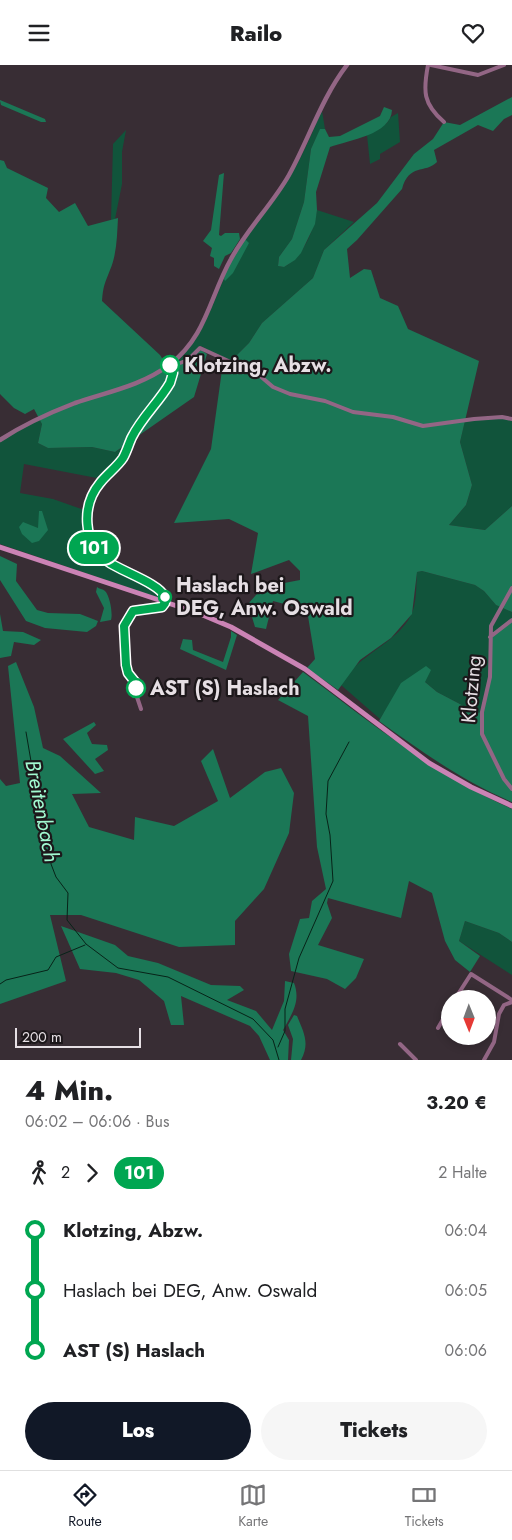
<!DOCTYPE html>
<html lang="de">
<head>
<meta charset="utf-8">
<style>
	:root { --surface:#fff; --page:#f6f6f6; --text:#202124; --muted:#757577; --line:#e0e0e0; --accent:#111827 }
	body { margin:0; font-family:Jost,sans-serif; background:var(--page); color:var(--text); height:100vh; display:flex; flex-direction:column; font-size:19px; white-space:nowrap }
	* { box-sizing:border-box; margin:0 }
	p { font-size:16px; color:var(--muted) }
	.icon { flex:none; width:28px; height:28px; fill:none; stroke:currentColor; stroke-width:2; stroke-linecap:round; stroke-linejoin:round }
	.map { position:relative; height:995px; overflow:hidden }
	.details { display:flex; flex-direction:column; background:var(--surface); flex:1 }
	.details>* { flex:none }
	.badge { padding:0 10px; border-radius:16px; font-size:18px; line-height:32px }
	.needle { width:32px; rotate:179deg }
	.tools { position:absolute; left:441px; top:925px; display:grid; gap:10px }
	.tools a { display:grid; place-items:center; width:55px; height:55px; border-radius:50%; background:var(--surface); box-shadow:0 2px 8px #0003; font-size:25px }
	.scale { position:absolute; left:15px; bottom:12px; width:126px; box-sizing:border-box; padding-left:5px; border:2px solid #e6dfe4; border-top:0; font-size:14px; line-height:18px; white-space:nowrap; color:#e6dfe4; -webkit-text-stroke:4px #1c171a; paint-order:stroke }
	.map>.badge { position:absolute; translate:-50% -50%; box-shadow:0 0 0 2px #fff }
	.legs { display:flex; align-items:center; gap:8px; height:55px; padding:0 25px; font-size:16px }
	.legs p { margin-inline-start:auto }
	.head { display:flex; align-items:center; justify-content:space-between; height:85px; padding:0 25px }
	h1 { font-size:28px; font-weight:800; line-height:38px }
	.button { display:flex; gap:10px; margin-top:auto; padding:10px 25px }
	.button a { flex:1; height:58px; border-radius:30px; background:var(--accent); color:#fff; font-size:20px; font-weight:800; line-height:58px; text-align:center }
	.button a+a { background:var(--page); color:var(--text) }
	ul { padding:0 25px; list-style:none }
	li { display:flex; align-items:center; gap:18px; height:60px; font-size:19px }
	li i { display:grid; place-items:center; width:8px; height:100%; margin:0 6px; background:currentColor }
	li i::after { content:''; width:12px; height:12px; margin:-6px; border:4px solid; border-radius:50%; background:var(--surface) }
	li p { margin-inline-start:auto }
	li:first-child i { background:linear-gradient(#0000 50%,currentColor 0) }
	li:last-child i { background:linear-gradient(currentColor 50%,#0000 0) }
	header { display:flex; justify-content:space-between; align-items:center; height:65px; padding:0 25px; background:var(--surface); font-size:22px; font-weight:800 }
	.menu { display:flex; justify-content:space-around; align-items:center; height:70px; border-top:1px solid var(--line); background:var(--surface); font-size:14px; color:var(--muted) }
	.menu a { display:grid; justify-items:center; gap:2px }
	.menu .current { color:var(--accent) }
	.map>svg:first-child { display:block }
	.green { fill:#11543b }
	.forest { fill:#1b7756 }
	.lines { fill:none; stroke-linecap:round; stroke-linejoin:round }
	.stream { stroke:#072318; stroke-width:1 }
	.minor { stroke:#936685; stroke-width:4 }
	.tertiary { stroke:#936685; stroke-width:4.5 }
	.secondary { stroke:#cb83b5; stroke-width:5 }
	.line-1-casing { stroke:#fff; stroke-width:11 }
	.line-1 { stroke:#00a651; stroke-width:8 }
	.stop-1-dot { fill:#fff; stroke:#00a651; stroke-width:2.5 }
	.labels { text-anchor:middle; stroke-width:4.5; stroke-linejoin:round; paint-order:stroke }
	.stop-label { font-size:20px; font-weight:bold; fill:#e6dfe4; stroke:#1c171a; text-anchor:start }
	.street-label { font-size:20px; fill:#e6dfe4; stroke:#1c171a }
	.water-label { font-size:21px; font-style:italic; fill:#a1fad1; stroke:#1c171a }
</style>
</head>
<body>
<header><svg class="icon" aria-label="menu" viewBox="0 0 24 24"><path d="M4 6h16M4 12h16M4 18h16"/></svg>Railo<svg class="icon" aria-label="heart" viewBox="0 0 24 24"><path d="M12 20l-8-8c-3-5 5-10 8-4 3-6 11-1 8 4z"/></svg></header>
<div class="map">
<svg width="512" height="995" viewBox="0 0 512 995">
	<rect width="100%" height="100%" fill="#382d34"/>
	<path class="green" d="M322,46L325,64L320,65L311,84L304,137L292,174L279,192L278,201L284,202C304,191 313,167 317,145L354,157L324,185L313,213L262,258L249,278L230,297L201,281L188,294L176,298C210,265 216,221 240,182C256,155 278,131 294,104C305,86 313,65 322,46Z
		M398,48L400,77L380,89V94L370,99L367,70L387,58L391,52Z
		M126,65L122,87V119L115,154L111,155L113,79Z
		M39,353L42,359L38,378L48,383L92,382L115,387L128,379L120,397L102,414L24,399L20,428L53,434L87,446C87,454 86,466 89,473C100,501 136,512 160,524L162,534L0,479V376Z
		M474,354H512V441L485,465L449,460L466,440L472,420L460,377L465,355Z
		M422,506L475,520L484,526L496,540L512,547V554L489,612L481,647L477,648L437,627L425,617L384,648L380,654L341,620C357,589 397,579 411,550C417,539 416,519 417,507Z
		M465,856L499,868L512,877V910L459,876Z"/>
	<path class="forest" d="M512,32V50L504,54L493,66L478,60L434,85L437,97C425,109 409,98 402,124L357,175L347,184L350,213L364,204L371,205L380,233L398,241L408,264L479,296L460,377L472,420L466,440L449,460L485,465L512,441V547L496,540L484,526L475,520L422,506L417,507L412,549L391,573L360,595L338,625L307,603L315,594L307,545L273,536L266,564L255,562L248,539L263,522L300,515V506L289,495L251,509L258,468L229,454L174,458L211,384L222,305L249,278L262,258L313,213L324,185L377,138L414,89L433,74L444,57L460,60Z
		M0,36V35L45,54L46,57H41L1,40Z
		M384,42L392,45C391,70 349,75 330,82L316,127L317,145L315,159L301,188L295,195L284,202L278,201L279,192L292,174L304,137L311,84L320,64H325L329,72L340,71L380,51Z
		M0,95L4,96L7,103L48,123L46,133L59,147L75,138L88,161L118,153C117,170 117,189 110,205C105,218 103,221 102,236L160,290L169,304L188,296L201,285L207,289L194,332L115,387L92,382L48,383L38,378L42,359L34,344L25,349L14,343L0,329Z
		M224,108L219,170L221,171L225,168H239L240,174L231,188L225,191L219,204L214,201V193L210,191L212,183L203,176L211,165L219,110Z
		M244,173L249,178L233,208L225,216L224,214L226,203Z
		M39,446H42L48,465L39,476L32,478L22,469L19,462L23,457L38,463Z
		M0,491L17,499L16,516L37,545L48,548L80,549L98,556L96,561L87,567L45,563L26,556L0,515Z
		M97,522C99,524 103,524 105,526C110,531 113,549 111,555L100,557L104,543L96,527Z
		M0,549L3,566L23,567L41,575L34,580L14,577L11,591L0,593Z
		M512,554V737C463,716 422,687 379,656L401,618L426,601L431,605L425,617L437,627L477,648L481,647L489,612V573Z
		M231,566L237,570L226,605L180,584L183,574L192,575L193,585L223,597L231,572Z
		M16,597L34,642L43,683L60,691L101,728L72,729L89,762L134,775L135,752L174,761L218,736L201,696L213,684L230,733L265,707L281,703L294,728L289,768L264,824L235,856V880L179,882L81,850H50L66,916L0,939V714L6,721L20,718L8,601Z
		M303,607C370,657 435,710 512,744V877L499,868L465,856L459,876L480,891L470,907L455,895L445,876L432,828L409,816L401,853L328,833L327,838L332,853L318,880L364,894L356,913L345,924L327,914L291,906L289,889L300,854L309,853L312,836L326,824L317,782L308,651L278,635Z
		M94,657L96,660L87,668L92,679L107,680L108,685L95,694L104,706L95,709L63,674Z
		M61,861L115,880L128,891L158,898L211,920L240,921L244,925L227,935L256,946L272,965L284,936L285,916L294,918C301,936 292,949 283,965L289,975L288,995H270L259,971L250,961L181,931L184,960H171L164,936L139,915L116,908L80,904Z
		M294,950L297,951C304,968 310,978 301,995H291L293,974L288,960Z"/>
	<g class="lines">
		<path class="stream" d="M26,667L32,702L51,772V799L56,812L68,828L67,855L86,879L118,903L168,912L253,954L273,975L279,995
			M0,919L6,915L48,905L56,892L85,880
			M278,982L285,966V944L299,893L333,816L330,770L326,749L328,716L349,677"/>
		<path class="minor" d="M428,0C423,26 423,39 444,57
			M431,0L478,10L504,0
			M172,301L188,295L200,283L259,310L273,322L290,329L325,336L353,347L393,352L423,361L474,354L502,352L512,354
			M512,523L491,561L490,612L482,647V669L504,714L512,724
			M490,572L512,555
			M141,644L137,632L136,618L128,608L126,600L125,561L133,546L159,544L165,538V531C161,523 152,520 144,516C118,505 90,492 87,460C84,427 105,418 122,395C127,388 128,378 133,371C145,349 174,329 172,302
			M455,934L471,909L512,935
			M438,963L450,942
			M400,979L416,995
			M484,995L494,977L499,949L504,940L512,937"/>
		<path class="tertiary" d="M0,375C23,360 49,348 75,338C107,327 141,321 169,300C206,273 210,231 231,194C247,164 272,140 289,110C309,74 321,34 347,0"/>
		<path class="secondary" d="M0,482L198,548L231,562L305,604L429,698L471,722L512,741"/>
	</g>
	<g class="lines">
		<defs>
			<path id="line-1" d="M136,623V618L128,608L126,600L124,561L133,546L162,542L165,538V532C159,518 120,506 107,496C83,478 81,441 100,418C107,409 117,402 123,393C127,386 129,378 132,372C142,352 159,337 170,318L173,308L170,300"/>
		</defs>
		<use href="#line-1" class="line-1-casing"/>
		<use href="#line-1" class="line-1"/>
	</g>
	<g class="stop-1-dot">
		<circle cx="170" cy="300" r="9"/>
		<circle cx="165" cy="532" r="6"/>
		<circle cx="136" cy="623" r="9"/>
	</g>
	<g class="labels">
		<g class="stop-label">
			<text x="184" y="307">Klotzing, Abzw.</text>
			<text x="176" y="527">Haslach bei<tspan x="176" dy="23">DEG, Anw. Oswald</tspan></text>
			<text x="150" y="630">AST (S) Haslach</text>
		</g>
		<g class="street-label">
			<text transform="translate(471 624) rotate(-85)" y="7">Klotzing</text>
		</g>
		<g class="water-label">
			<text transform="translate(42 746) rotate(79)" y="7">Breitenbach</text>
		</g>
	</g>
</svg>
<div class="tools">
<a><svg class="needle" viewBox="-14 -14 28 28"><path d="M0-13l5 13h-10z" fill="#e53935"/><path d="M0 13l5-13h-10z" fill="#757577"/></svg></a>
</div>
<div class="scale">200 m</div>
<b class="badge" style="left:94px;top:483px;background:#00a651;color:#fff">101</b>
</div>
<section class="details">
<div class="head"><div><h1>4 Min.</h1><p>06:02 – 06:06 · Bus</p></div><b>3.20 €</b></div>
<div class="legs"><svg class="icon" aria-label="walk" viewBox="0 0 24 24"><circle cx="13" cy="4" r="2"/><path d="M13 8l-2 6 4 7M11 14l-3 7M7 12l3-4h3l4 4"/></svg>2<svg class="icon" aria-label="forward" viewBox="0 0 24 24"><path d="M9 5l7 7-7 7"/></svg><b class="badge" style="background:#00a651;color:#fff">101</b><p>2 Halte</p></div>
<ul>
<li><i style="color:#00a651"></i><b>Klotzing, Abzw.</b><p>06:04</p></li>
<li><i style="color:#00a651"></i><span>Haslach bei DEG, Anw. Oswald</span><p>06:05</p></li>
<li><i style="color:#00a651"></i><b>AST (S) Haslach</b><p>06:06</p></li>
</ul>
<div class="button"><a>Los</a><a>Tickets</a></div>
</section>
<nav class="menu">
<a class="current"><svg class="icon" aria-label="directions" viewBox="0 0 24 24"><path d="M12 3l9 9-9 9-9-9zM9 14v-3h6M13 9l2 2-2 2"/></svg>Route</a>
<a><svg class="icon" aria-label="map" viewBox="0 0 24 24"><path d="M3 6l6-2 6 2 6-2v14l-6 2-6-2-6 2zM9 4v14M15 6v14"/></svg>Karte</a>
<a><svg class="icon" aria-label="tickets" viewBox="0 0 24 24"><path d="M3 7h18v10H3zM15 7v10"/></svg>Tickets</a>
</nav>
</body>
</html>
